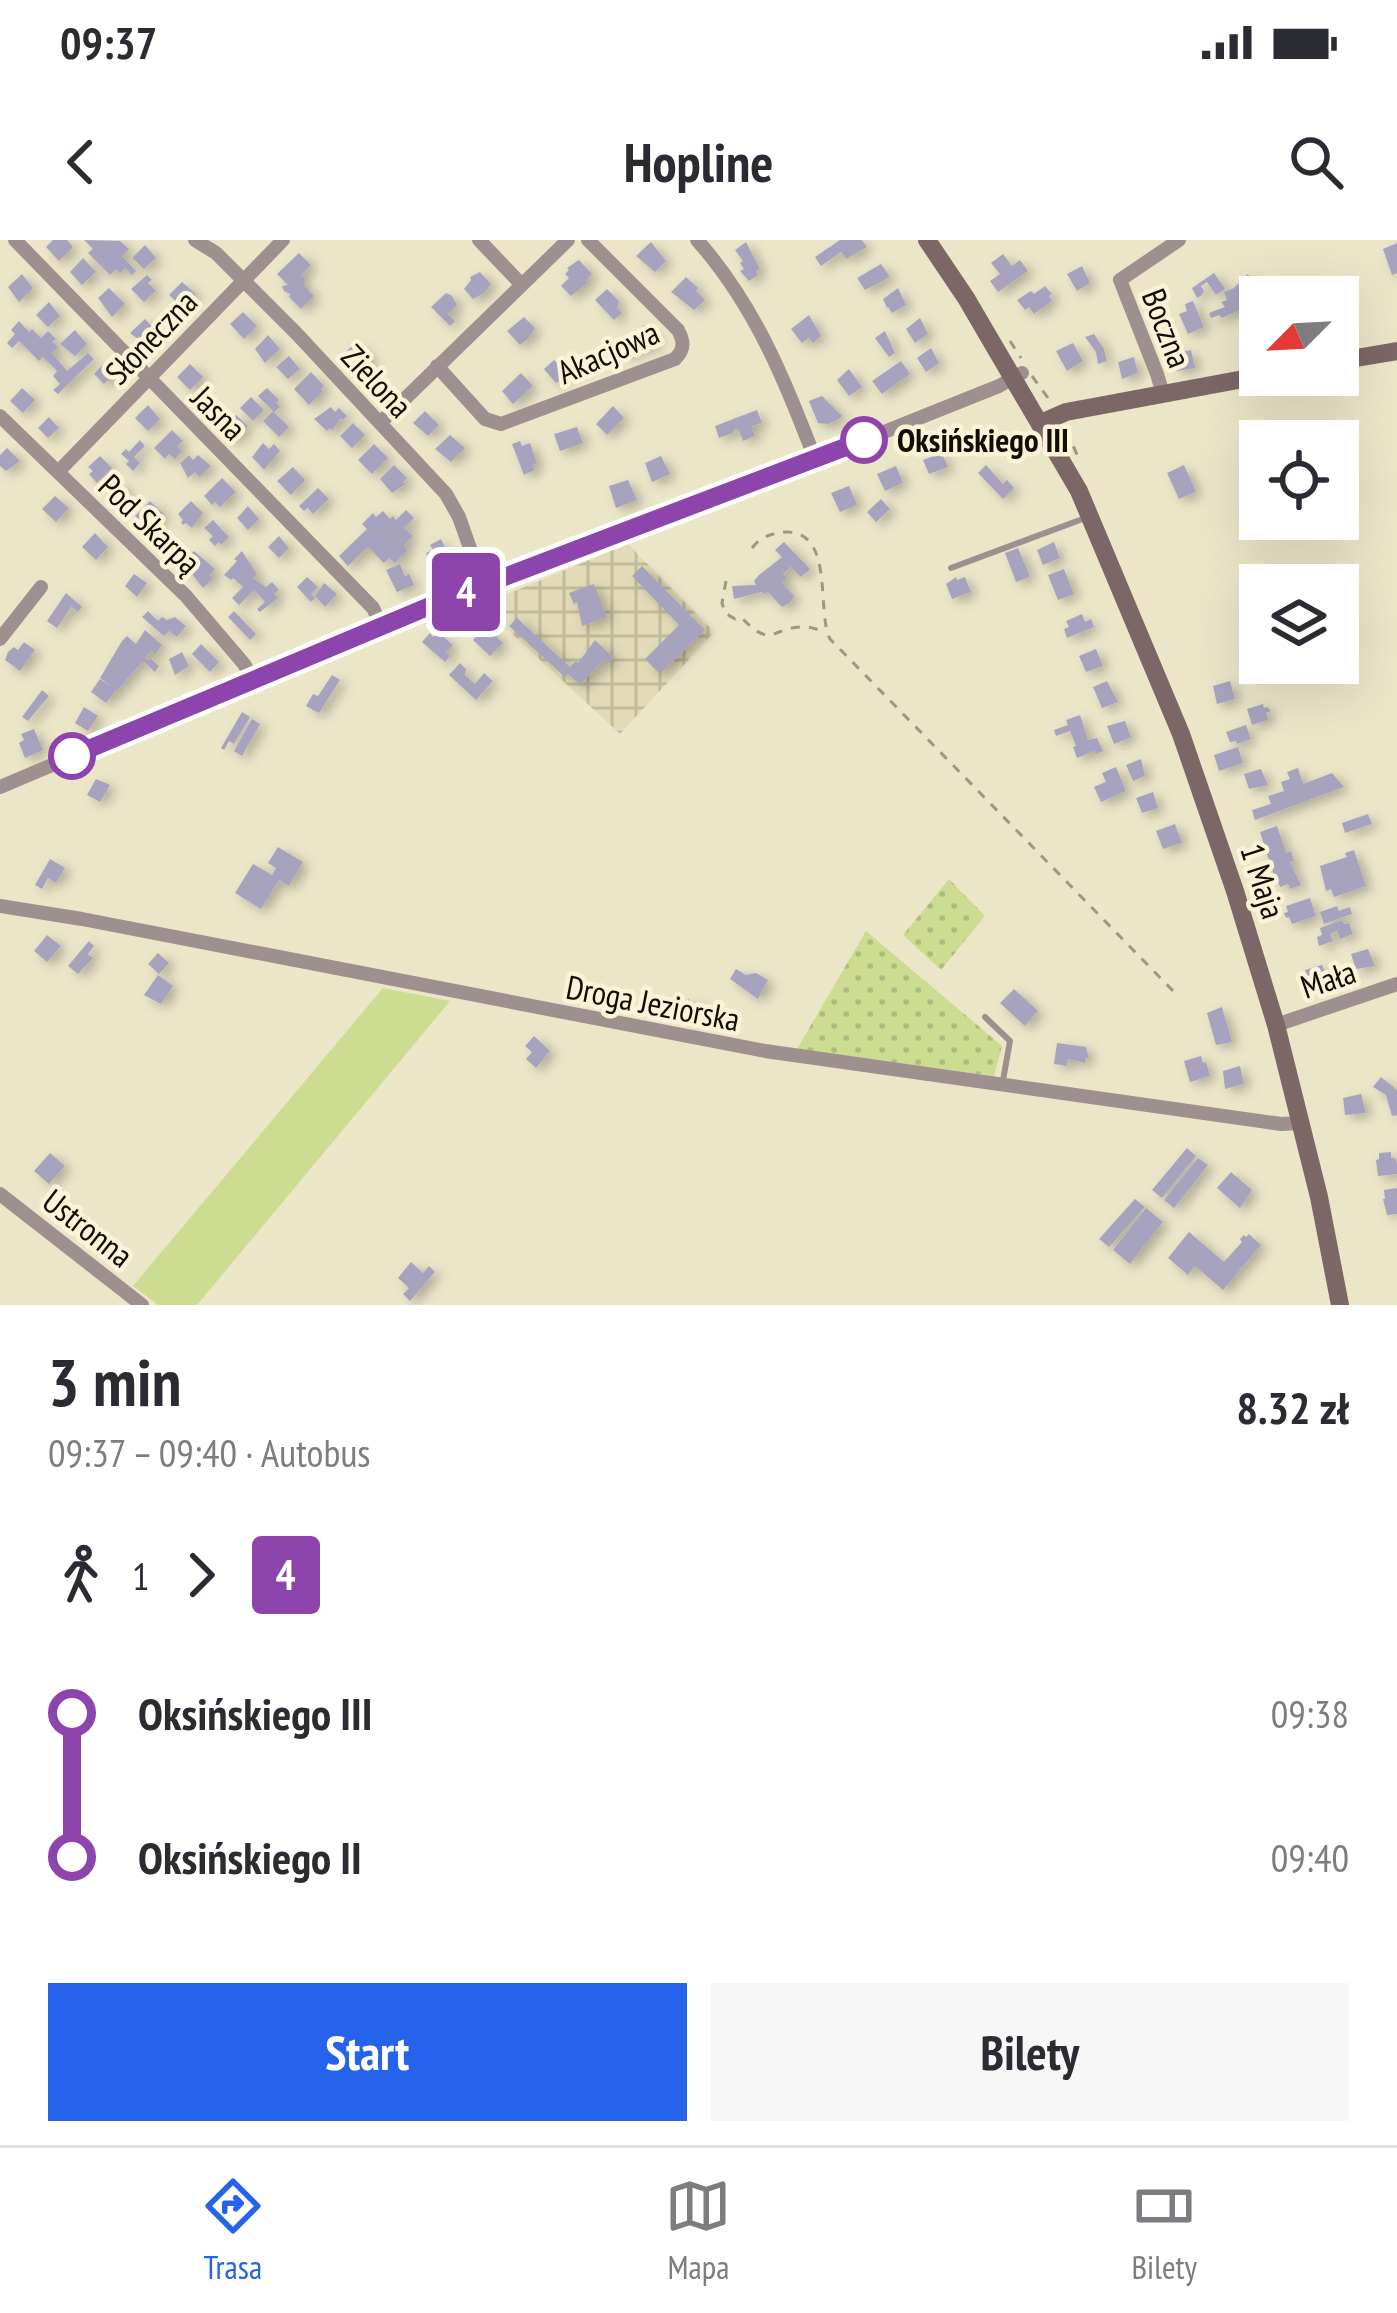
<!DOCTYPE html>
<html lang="pl">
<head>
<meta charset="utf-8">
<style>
	:root { --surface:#fff; --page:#f7f7f7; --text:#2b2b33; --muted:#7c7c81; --line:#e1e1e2; --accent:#2563eb }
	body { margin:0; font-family:"PT Sans Narrow",sans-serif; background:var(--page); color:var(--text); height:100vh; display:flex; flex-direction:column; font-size:45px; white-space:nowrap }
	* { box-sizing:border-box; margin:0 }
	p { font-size:39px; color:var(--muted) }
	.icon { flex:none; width:66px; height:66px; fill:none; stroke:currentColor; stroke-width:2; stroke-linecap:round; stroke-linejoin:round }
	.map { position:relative; height:1065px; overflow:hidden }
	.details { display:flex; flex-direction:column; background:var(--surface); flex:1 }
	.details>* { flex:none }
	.badge { padding:0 24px; border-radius:9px; font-size:42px; line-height:78px }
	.needle { width:78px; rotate:246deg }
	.buttons { position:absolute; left:1239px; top:36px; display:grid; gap:24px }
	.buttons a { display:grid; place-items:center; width:120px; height:120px; border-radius:0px; background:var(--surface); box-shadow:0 12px 48px #0002; font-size:60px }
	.map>.badge { position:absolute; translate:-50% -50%; box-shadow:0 0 0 6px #fff }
	.legs { display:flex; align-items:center; gap:18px; height:132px; padding:0 48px; font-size:39px }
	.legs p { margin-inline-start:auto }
	.head { display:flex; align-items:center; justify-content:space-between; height:204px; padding:0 48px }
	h1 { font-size:66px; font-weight:700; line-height:90px }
	.primary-button { display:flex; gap:24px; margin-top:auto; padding:24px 48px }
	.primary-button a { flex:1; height:138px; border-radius:0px; background:var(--accent); color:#fff; font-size:48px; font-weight:700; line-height:138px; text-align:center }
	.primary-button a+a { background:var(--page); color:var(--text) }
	ul { padding:0 48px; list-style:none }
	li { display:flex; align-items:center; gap:42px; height:144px; font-size:45px }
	li i { display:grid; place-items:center; width:18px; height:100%; margin:0 15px; background:currentColor }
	li i::after { content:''; width:30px; height:30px; margin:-15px; border:9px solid; border-radius:50%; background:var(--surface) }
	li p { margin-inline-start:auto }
	li:first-child i { background:linear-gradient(#0000 50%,currentColor 0) }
	li:last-child i { background:linear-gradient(currentColor 50%,#0000 0) }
	.status { display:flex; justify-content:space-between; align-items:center; height:84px; padding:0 60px; background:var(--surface); direction:ltr }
	.status svg { height:33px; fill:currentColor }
	header { display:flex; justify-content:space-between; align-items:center; height:156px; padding:0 48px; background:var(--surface); font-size:54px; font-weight:700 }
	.tabs { display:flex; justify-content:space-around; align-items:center; height:168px; border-top:3px solid var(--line); background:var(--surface); font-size:33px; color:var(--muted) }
	.tabs a { display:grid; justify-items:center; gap:6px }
	.tabs .active { color:var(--accent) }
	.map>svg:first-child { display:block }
	.industrial { fill:url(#industrial-grid) }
	.grass { fill:#ccdc91 }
	.garden { fill:url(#garden-dots) }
	.building { fill:#a7a3be; filter:url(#shadow) }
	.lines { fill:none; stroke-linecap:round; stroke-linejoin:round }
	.path { stroke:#9c9882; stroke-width:3; stroke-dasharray:9 9; stroke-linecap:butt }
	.lane { stroke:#9e908f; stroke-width:6 }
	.street { stroke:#9e908f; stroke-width:14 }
	.secondary { stroke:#7c6766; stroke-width:18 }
	.line-1-casing { stroke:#fff; stroke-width:27 }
	.line-1 { stroke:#8e44ad; stroke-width:18 }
	.stop-1-dot { fill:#fff; stroke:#8e44ad; stroke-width:6 }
	.labels { text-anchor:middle; stroke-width:9; stroke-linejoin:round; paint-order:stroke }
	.street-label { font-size:33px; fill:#0f0d04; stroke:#faf3d6 }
	.stop-label { font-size:33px; font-weight:bold; fill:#0f0d04; stroke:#faf3d6; text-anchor:start }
</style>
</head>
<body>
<div class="status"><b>09:37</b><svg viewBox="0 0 49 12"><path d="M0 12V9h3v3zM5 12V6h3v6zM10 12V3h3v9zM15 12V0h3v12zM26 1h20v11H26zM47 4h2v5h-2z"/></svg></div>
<header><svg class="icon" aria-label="back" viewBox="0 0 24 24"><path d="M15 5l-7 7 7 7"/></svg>Hopline<svg class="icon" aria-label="search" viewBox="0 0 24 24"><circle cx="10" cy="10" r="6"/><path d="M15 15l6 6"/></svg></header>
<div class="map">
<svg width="1397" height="1065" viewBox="0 0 1397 1065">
	<defs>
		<pattern id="industrial-grid" width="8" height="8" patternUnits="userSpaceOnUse" patternTransform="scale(3)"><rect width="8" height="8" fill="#e3dbb7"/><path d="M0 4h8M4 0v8" fill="none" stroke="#c2bb9c"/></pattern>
		<pattern id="garden-dots" width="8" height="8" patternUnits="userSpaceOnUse" patternTransform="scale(3)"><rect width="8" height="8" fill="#ccdc91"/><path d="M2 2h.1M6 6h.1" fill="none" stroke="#aebc7b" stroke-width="1.8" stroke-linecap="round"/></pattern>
		<filter id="shadow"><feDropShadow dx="6" dy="4" stdDeviation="6" flood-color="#0004"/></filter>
	</defs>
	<rect width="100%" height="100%" fill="#ece6c9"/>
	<path class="industrial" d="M628,304L714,392L620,494L481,365Z"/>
	<path class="grass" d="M383,748L450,761L197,1065H158L133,1046Z"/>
	<path class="garden" d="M949,639L985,676L941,730L903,695Z
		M866,691L1002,806L994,836L797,809Z"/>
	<path class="building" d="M53,0H67L73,7L59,21L46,7Z
		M84,0L120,1L129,9L122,16L136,31L132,35L125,28L120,33L116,29L110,35L88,13L93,9Z
		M840,0H862L867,7L846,19L841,12L821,26L815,17Z
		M651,2L666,21L655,32L636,16Z
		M746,2L760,29L756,31L758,35L749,41L740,31L744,29L740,23L743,21L735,10Z
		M1397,3V33L1392,35L1383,9Z
		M145,5L156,18L144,29L132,18Z
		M299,13L311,25L300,37L304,36V45L314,56L301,69L289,57L290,54L284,51L282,46L288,45L277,34Z
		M1003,14L1012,26L1020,20L1028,31L998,52L990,41L1000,34L991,23Z
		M83,18L96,32L82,45L70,32Z
		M579,20L592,34L586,40L588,43L571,56L561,46L569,38L565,34L569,30L567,28Z
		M881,24L890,37L865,50L857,38Z
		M1082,26L1090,43L1077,51L1067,34Z
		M480,32L491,44L484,53L473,59L464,49L471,40L470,37Z
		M1214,33L1225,49L1216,55L1207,42L1201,46L1204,51L1202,55L1197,58L1192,48Z
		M22,34L33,48L19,62L8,47Z
		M1248,34L1260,62L1221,78L1220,75L1211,78L1209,73L1225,67L1221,62L1227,60L1224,52L1234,48Z
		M147,35L152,40L148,43L156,51L144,62L131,49Z
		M686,37L698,48L696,51L705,60L694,70L671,52Z
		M182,42L196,54L183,68L169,55Z
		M1045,46L1052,54L1049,56L1052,61L1034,74L1029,67L1025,70L1017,60L1031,51L1034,54Z
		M109,48L125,64L112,77L98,58Z
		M898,48L906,65L892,73L888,67L887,68L883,59Z
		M607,49L619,61L617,68L622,73L614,80L595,60Z
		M446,53L452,56L457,65L448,74L455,81L450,86L431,67Z
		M1193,61L1204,87L1188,94L1179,74L1187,71L1185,64Z
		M49,62L60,76L48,87L36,75Z
		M243,72L257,86L244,99L230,84Z
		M809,75L821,96L813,103L809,98L802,103L791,89Z
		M524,77L535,88L529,98L520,105L507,91Z
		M920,78L928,94L915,103L906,89Z
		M145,79L157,92L143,103L130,93Z
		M19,81L29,92L32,89L41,98L48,91L56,99L52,102L58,107L52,113L67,131L88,113L94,119L58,154L53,150L60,144L53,136L57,131L43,117L39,121L19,101L12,108L7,103L15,94L11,90Z
		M644,85L657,98L656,102L646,109L643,106L635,113L633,111L627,116L619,108L625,102L628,104Z
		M75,90L87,104L75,116L60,104Z
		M885,91L895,113L889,117L875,98Z
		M1094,94L1104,109L1107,121L1098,124L1096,112L1085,97Z
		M268,95L280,109L265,123L255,109Z
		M355,103L367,112L365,114L373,122L362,132L346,112Z
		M1073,103L1083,121L1067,131L1056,111Z
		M931,108L939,123L926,132L917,118Z
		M1191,110L1195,128L1177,131L1176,125L1173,126L1171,114Z
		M289,116L300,129L288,139L276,127Z
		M1134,117L1138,133L1122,139L1118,122Z
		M554,120L569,135L556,143L544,129Z
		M106,121L116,132L104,144L94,134Z
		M901,121L910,134L882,154L872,141Z
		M190,124L203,137L190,150L177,137Z
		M849,129L862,147L849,156L837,140Z
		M311,132L324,146L321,149L323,151L309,165L294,149Z
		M521,133L533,146L513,164L502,151Z
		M22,148L35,160L23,173L10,161Z
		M267,148L279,160L276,163L280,167L274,172L258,156Z
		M822,156L842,176L839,179L828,184L818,183L809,161Z
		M251,157L264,170L253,181L240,168Z
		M148,165L160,179L148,191L135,178Z
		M613,166L624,178L607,195L596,184Z
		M331,167L335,172L339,168L347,176L343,180L341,178L332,190L330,188L327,191L314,179Z
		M757,170L762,183L752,186L755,196L743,201L739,190L735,189L733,193L719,198L715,186Z
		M273,171L289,187L279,197L263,181Z
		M425,171L439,185L428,196L413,183Z
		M236,175L248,186L233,202L221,190Z
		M49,177L59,188L48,198L38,188Z
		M353,183L365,195L352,208L340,196Z
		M577,187L583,203L560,211L554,194Z
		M172,190L183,201L177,206L182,211L175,219L169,214L165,219L154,208Z
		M450,195L465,208L451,222L435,209Z
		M140,200L145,206L134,217L140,223L133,231L126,224L129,221L121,214L126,209L129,212Z
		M520,201L522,206L530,203L537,223L533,225L535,230L524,235L512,204Z
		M263,203L269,209L274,204L280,211L264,230L252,217Z
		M374,204L388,218L372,234L358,220Z
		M7,208L20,221L6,231L0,226V215Z
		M942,213L948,227L929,234L923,220Z
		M189,215L193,220L198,215L211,226L200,237L195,232L188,238L180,223Z
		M100,216L112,228L97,243L89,234L93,231L88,227Z
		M661,216L670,234L652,242L645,223Z
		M394,225L407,238L403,242L406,244L392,253L380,239Z
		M986,225L1003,244L1007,240L1014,248L1003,259L978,233Z
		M1184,225L1196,252L1179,259L1167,233Z
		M896,226L903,243L885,251L877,234Z
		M293,227L305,240L291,255L277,241Z
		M222,238L236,252L220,267L215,262L212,265L204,256Z
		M628,240L637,260L616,268L609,246Z
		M119,242L129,254L117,265L106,254Z
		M849,246L857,265L840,272L831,253Z
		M318,248L329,259L313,274L308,268L304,271L299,266Z
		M55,256L69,268L56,282L42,269Z
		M881,259L890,269L876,282L867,272Z
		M150,261L164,274L152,291L140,284L142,282L135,276Z
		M191,261L203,273L192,288L186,283L183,285L181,282L183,280L178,274Z
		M248,266L259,279L248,290L237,278Z
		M406,270L414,278L404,288L413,296L404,305L408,310L395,323L389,318L384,323L368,307L348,326L339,316L367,289L362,284L373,273L376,277L383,271L390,279L393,276L396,280Z
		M213,280L229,297L221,305L219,302L215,306L209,300L213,296L204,288Z
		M95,293L108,307L96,320L82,307Z
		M279,296L289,308L279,318L268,307Z
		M441,299L451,321L435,329L426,313L433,310L430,305Z
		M784,302L810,329L801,337L791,327L783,334L787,338L782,343L794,356L791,362L782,367L768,352L765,354L761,352L734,359L732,346L756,345L754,341L759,335L782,317L775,310Z
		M1054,302L1060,318L1043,325L1037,310Z
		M1018,308L1030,337L1016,342L1005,313Z
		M194,311L215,329L210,335L213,338L203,348L192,334L191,336L184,329L192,323L187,318Z
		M242,311L257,334L253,338L266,347L272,342L279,350L274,354L278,358L260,372L257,369L265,362L254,350L239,365L232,358L243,347L233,338L231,340L224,335L237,321L234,319Z
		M400,324L405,336L409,334L414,345L397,352L386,330Z
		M642,326L705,390L660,434L645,419L679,385L632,336Z
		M1064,329L1074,354L1058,360L1048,335Z
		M134,334L147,343L137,357L125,346Z
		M307,337L318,347L311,354L315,358L311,362L297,347Z
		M956,337L957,340L965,337L971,352L952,359L946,344Z
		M324,343L337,354L325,367L315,356Z
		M594,344L607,377L582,386L577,362L574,364L569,353Z
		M66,353L82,367L78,372L71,367L57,388L47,381Z
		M148,371L158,381L162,377L167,380L175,377L186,386L177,397L169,391L164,396L142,377Z
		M234,371L256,394L250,400L228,377Z
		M1082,374L1085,382L1091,379L1094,387L1067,398L1064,389L1069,387L1066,381Z
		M517,378L570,427L576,421L578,423L595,400L613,417L607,425L603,421L580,445L568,434L565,437L509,386Z
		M486,386L503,403L490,416L473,400Z
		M145,390L162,405L155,415L151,411L145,418L148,420L150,418L159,426L155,432L143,421L117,451L100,438L122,401L127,396L136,404Z
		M438,392L453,405L446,412L450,416L445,422L422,402L430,393L433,397Z
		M24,402L35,410L20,431L5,420L8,412L14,407L18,410Z
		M201,404L219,422L210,432L192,414Z
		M1096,409L1103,426L1086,432L1079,416Z
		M182,412L189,426L175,435L169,419Z
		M460,423L466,429L465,435L475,444L484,433L493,441L476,460L449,435Z
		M332,435L340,440L319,473L315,471L306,466L313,454L318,456Z
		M100,439L116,450L106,463L91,452Z
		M1107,441L1118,462L1102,468L1093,447Z
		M1230,441L1235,459L1217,464L1213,446Z
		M42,450L49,456L28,481L22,477Z
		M1263,464L1264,468L1267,467L1271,471L1266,473L1268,480L1252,485L1247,469Z
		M84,467L98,476L88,491L75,483Z
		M242,472L250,477L234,504L229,501L224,510L221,508Z
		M1080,475L1088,500L1097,498L1103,511L1096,514L1094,511L1077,518L1073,507L1076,506L1070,491L1056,496L1054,490L1068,485L1066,480Z
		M252,479L260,484L242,516L234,511Z
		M1125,481L1131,497L1114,504L1107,486Z
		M1246,485L1251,499L1237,504L1236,501L1230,502L1226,492Z
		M34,489L43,510L25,518L19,503L24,500L21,494Z
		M1238,507L1243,523L1219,531L1214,515Z
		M1141,519L1145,536L1133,541L1126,525Z
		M1116,527L1126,551L1101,562L1094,547L1106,542L1102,533Z
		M1298,528L1303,544L1332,533L1344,547L1255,580L1252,570L1271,564L1268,556L1284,551L1281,542L1290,539L1287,532Z
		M1261,529L1268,545L1249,549L1244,534Z
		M96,539L110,545L100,562L87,555Z
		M1153,552L1158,568L1142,573L1136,558Z
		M1368,574L1372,584L1345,593L1342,583Z
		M1175,584L1182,603L1163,609L1156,591Z
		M1277,586L1286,613L1291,611L1294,621L1290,622L1301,645L1290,649L1288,644L1280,647L1277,638L1275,639L1260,592Z
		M278,607L303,622L289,646L279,640L261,669L235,653L253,624L272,635L276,628L268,623Z
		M1354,610L1366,646L1334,657L1331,649L1326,651L1320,626L1347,617L1345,613Z
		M50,619L65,628L56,643L48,638L42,649L35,645Z
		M1310,658L1316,676L1292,684L1289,677L1286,678L1284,673L1288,672L1286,666Z
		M1337,666L1339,671L1350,667L1352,674L1324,684L1320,672Z
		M1342,680L1344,684L1349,683L1353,694L1340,699L1337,691L1330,694L1333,701L1319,706L1317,697L1322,695L1320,688Z
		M47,695L61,706L47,722L34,711Z
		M89,701L94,706L88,714L93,718L78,734L68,726Z
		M1368,709L1375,726L1356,729L1351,714Z
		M158,713L169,723L159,734L148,724Z
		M1322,725L1329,741L1311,745L1305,730Z
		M736,729L746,735L756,733L768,740L758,759L730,739Z
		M158,735L173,746L161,764L144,755Z
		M1014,749L1038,771L1025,786L1000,763Z
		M688,759L703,767L695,781L681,774Z
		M1222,767L1232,802L1216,805L1207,773Z
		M534,796L550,811L536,828L526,819L532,812L525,806Z
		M1057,803L1086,807L1089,819L1086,818L1085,823L1068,819L1067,826L1054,824Z
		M1201,816L1203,823L1206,822L1210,836L1190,842L1184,821Z
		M1240,826L1244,844L1225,849L1223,831Z
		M1381,837L1397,850V875L1392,876L1386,855L1373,847Z
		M1361,854L1366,873L1345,875L1343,858Z
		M1187,908L1196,916L1162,958L1152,950Z
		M1391,912V918H1395L1397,924V934L1378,936L1376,920L1379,919V913Z
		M50,913L65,926L49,944L34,931Z
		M1198,918L1208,925L1174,968L1164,960Z
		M1231,932L1252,950L1240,968L1217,948Z
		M1397,948V974L1387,975L1383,959H1385L1384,950Z
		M1135,959L1145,967L1109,1007L1099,999Z
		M1146,968L1163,982L1130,1024L1113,1010Z
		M1189,992L1224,1022L1242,1002L1240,999L1244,995L1246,997L1249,994L1261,1005L1223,1050L1195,1026L1188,1035L1168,1018Z
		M411,1022L423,1033L429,1026L435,1032L410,1061L403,1054L409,1048L398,1038Z"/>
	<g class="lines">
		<path class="path" d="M1010,101L1021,118
			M1032,136L1051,162
			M1066,190L1079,219
			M752,308C760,297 772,293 786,292C835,291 816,372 830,399L1178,756
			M726,341L722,363L725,373L735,379L741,377C773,411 771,386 805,387C811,387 818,390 825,391"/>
		<path class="lane" d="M951,328L1088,277
			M985,777L1010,801L1002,846"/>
		<path class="street" d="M15,0L373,368L381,386
			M195,0L216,13L297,94L446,254L459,277L483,345
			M479,0L521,44
			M697,0C754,64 785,140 815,219
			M437,126L485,179L501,184L675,119C685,109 684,101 678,90L588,0
			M1163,154L1157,134L1120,40L1179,0
			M0,176L186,356L244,424L253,440
			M380,183L568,0
			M58,232L283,0
			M0,399L41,347
			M0,547L381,386L864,200L999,146L1022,133
			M0,666L82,679L765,811L1281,884L1301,883
			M1276,785L1397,744
			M0,954L142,1065"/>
		<path class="secondary" d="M927,0L966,58L1079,251L1181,494L1235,651L1276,785L1319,957L1340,1065
			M1338,121L1397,111
			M1041,183L1066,172L1265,135"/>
	</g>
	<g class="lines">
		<defs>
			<path id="line-1" d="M72,516L449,358L864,200"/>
		</defs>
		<use href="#line-1" class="line-1-casing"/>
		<use href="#line-1" class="line-1"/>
	</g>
	<g class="stop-1-dot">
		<circle cx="864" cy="200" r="21"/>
		<circle cx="72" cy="516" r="21"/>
	</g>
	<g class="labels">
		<g class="street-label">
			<text transform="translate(1167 88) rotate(69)" y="12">Boczna</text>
			<text transform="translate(151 97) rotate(-46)" y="12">Słoneczna</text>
			<text transform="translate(608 112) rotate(-24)" y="12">Akacjowa</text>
			<text transform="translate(377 141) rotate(47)" y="12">Zielona</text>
			<text transform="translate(219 173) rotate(45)" y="12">Jasna</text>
			<text transform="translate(150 284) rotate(44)" y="12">Pod Skarpą</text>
			<text transform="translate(1263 641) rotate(72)" y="12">1 Maja</text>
			<text transform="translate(1328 739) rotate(-19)" y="12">Mała</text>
			<text transform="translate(653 763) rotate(11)" y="12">Droga Jeziorska</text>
			<text transform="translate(88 988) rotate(38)" y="12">Ustronna</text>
		</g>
		<g class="stop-label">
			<text x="897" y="212">Oksińskiego III</text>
		</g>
	</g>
</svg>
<div class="buttons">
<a><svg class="needle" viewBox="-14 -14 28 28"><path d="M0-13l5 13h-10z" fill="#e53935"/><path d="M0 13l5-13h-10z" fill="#7c7c81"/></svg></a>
<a><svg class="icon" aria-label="locate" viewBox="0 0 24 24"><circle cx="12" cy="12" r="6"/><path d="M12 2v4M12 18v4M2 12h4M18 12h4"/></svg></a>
<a><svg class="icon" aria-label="layers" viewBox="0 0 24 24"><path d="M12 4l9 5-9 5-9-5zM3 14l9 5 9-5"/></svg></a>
</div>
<b class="badge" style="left:466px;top:352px;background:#8e44ad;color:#fff">4</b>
</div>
<section class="details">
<div class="head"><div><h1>3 min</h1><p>09:37 – 09:40 · Autobus</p></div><b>8.32 zł</b></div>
<div class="legs"><svg class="icon" aria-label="walk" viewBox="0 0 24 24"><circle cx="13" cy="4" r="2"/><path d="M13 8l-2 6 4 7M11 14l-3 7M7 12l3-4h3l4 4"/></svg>1<svg class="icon" aria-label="forward" viewBox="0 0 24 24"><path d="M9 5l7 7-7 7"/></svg><b class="badge" style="background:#8e44ad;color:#fff">4</b></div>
<ul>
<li><i style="color:#8e44ad"></i><b>Oksińskiego III</b><p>09:38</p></li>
<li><i style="color:#8e44ad"></i><b>Oksińskiego II</b><p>09:40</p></li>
</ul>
<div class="primary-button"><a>Start</a><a>Bilety</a></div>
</section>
<nav class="tabs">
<a class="active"><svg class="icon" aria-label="directions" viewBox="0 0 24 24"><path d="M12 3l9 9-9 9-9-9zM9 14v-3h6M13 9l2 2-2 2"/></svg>Trasa</a>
<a><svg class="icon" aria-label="map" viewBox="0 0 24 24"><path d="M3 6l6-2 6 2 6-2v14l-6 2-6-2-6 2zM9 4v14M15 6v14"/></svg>Mapa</a>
<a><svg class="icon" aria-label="tickets" viewBox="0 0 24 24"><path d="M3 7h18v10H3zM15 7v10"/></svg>Bilety</a>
</nav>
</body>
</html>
